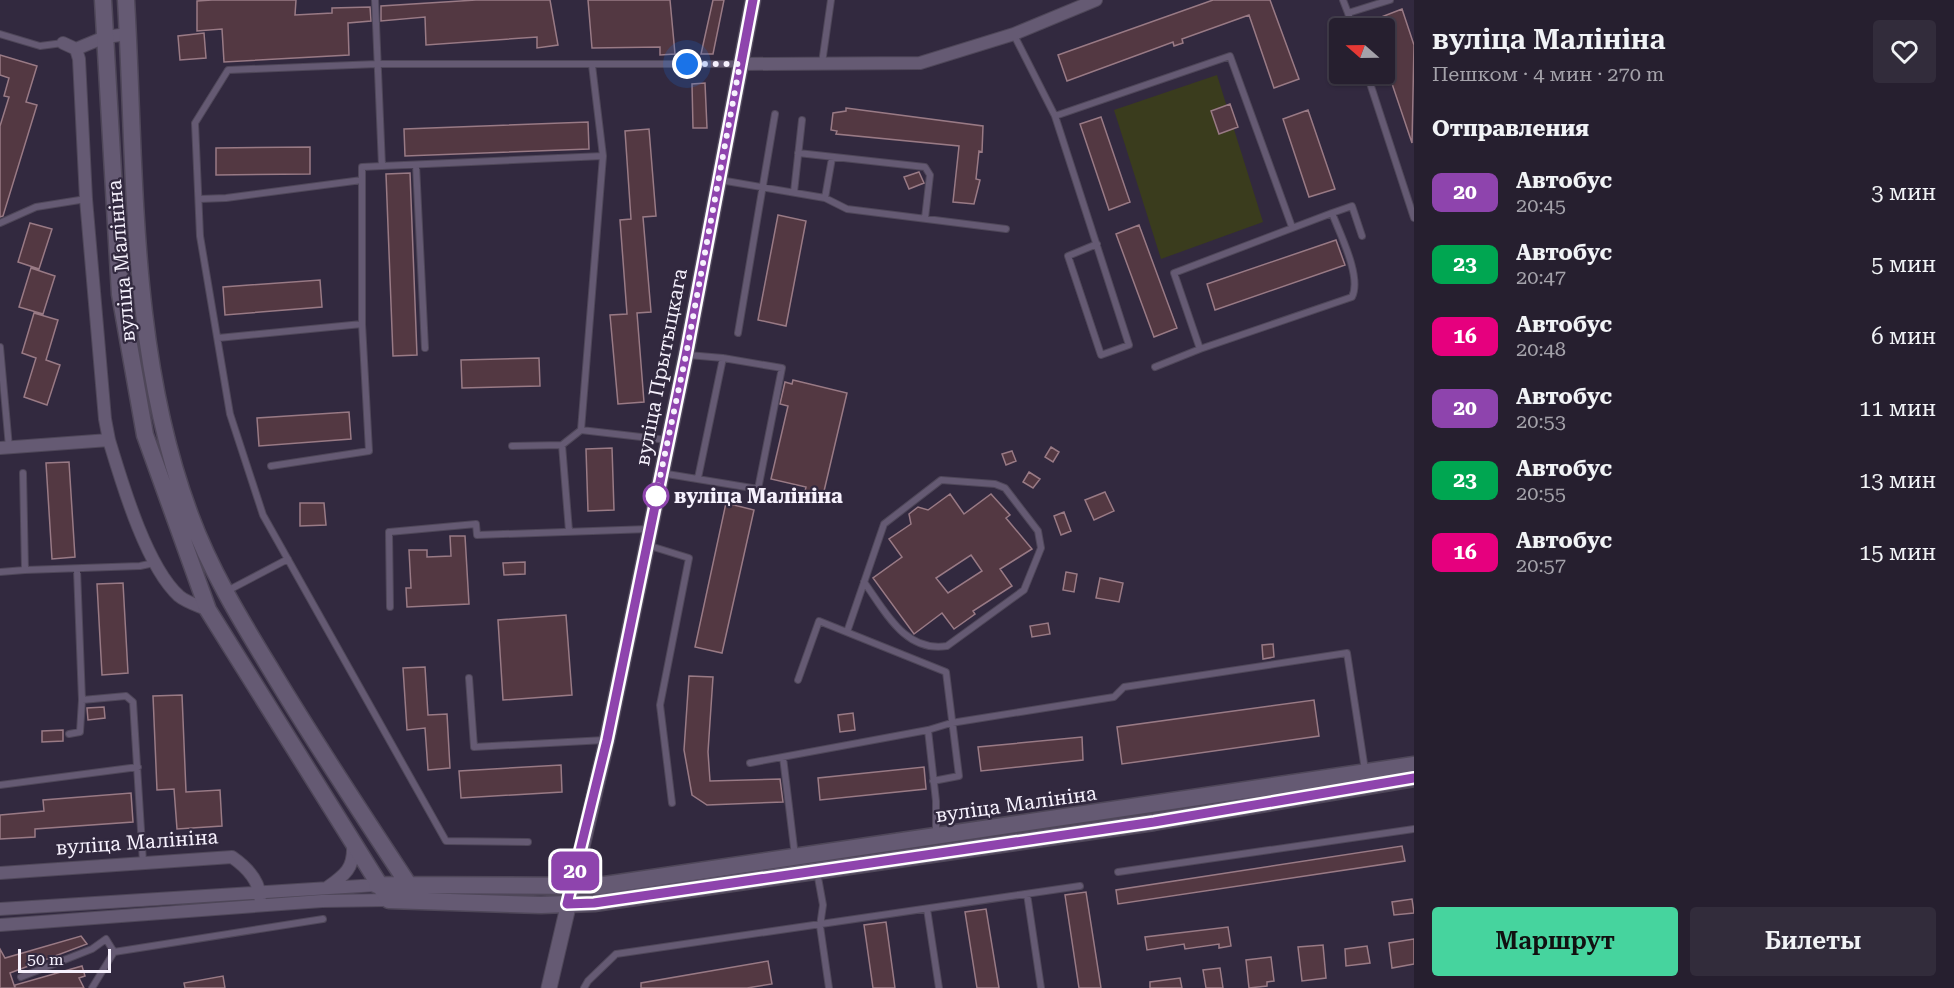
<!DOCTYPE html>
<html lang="ru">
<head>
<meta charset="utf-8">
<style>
	:root { --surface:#261f2f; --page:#322c3b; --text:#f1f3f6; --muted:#a4a2aa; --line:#423d4b; --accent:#46d49e }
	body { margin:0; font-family:"Roboto Serif",serif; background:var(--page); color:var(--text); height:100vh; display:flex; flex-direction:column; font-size:22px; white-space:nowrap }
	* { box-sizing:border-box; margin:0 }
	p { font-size:20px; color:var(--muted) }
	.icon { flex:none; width:33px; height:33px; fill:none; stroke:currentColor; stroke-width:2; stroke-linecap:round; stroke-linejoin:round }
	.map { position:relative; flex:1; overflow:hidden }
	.side { display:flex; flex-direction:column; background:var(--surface); width:540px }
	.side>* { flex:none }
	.badge { padding:0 12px; border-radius:9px; font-size:21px; line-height:39px }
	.needle { width:39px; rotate:290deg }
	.fabs { position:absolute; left:1329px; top:18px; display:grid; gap:12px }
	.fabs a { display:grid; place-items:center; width:66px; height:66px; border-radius:6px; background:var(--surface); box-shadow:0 2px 4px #0004,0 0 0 2px var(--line); font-size:30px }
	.scale { position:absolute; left:18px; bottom:15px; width:93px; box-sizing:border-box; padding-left:6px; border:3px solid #f6f1fd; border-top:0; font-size:16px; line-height:21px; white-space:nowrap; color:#f6f1fd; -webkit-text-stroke:4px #32293f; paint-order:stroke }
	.you { position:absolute; width:30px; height:30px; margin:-15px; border:4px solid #fff; border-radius:50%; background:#1a73e8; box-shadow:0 0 0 9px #1a73e833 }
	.map>.badge { position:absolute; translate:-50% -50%; box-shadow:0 0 0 3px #fff }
	h2 { padding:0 18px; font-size:22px; line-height:54px }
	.round { display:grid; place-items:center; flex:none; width:63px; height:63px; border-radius:6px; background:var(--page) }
	.summary { display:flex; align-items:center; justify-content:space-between; height:102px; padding:0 18px }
	h1 { font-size:28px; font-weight:600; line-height:45px }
	.button { display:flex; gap:12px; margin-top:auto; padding:12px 18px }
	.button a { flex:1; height:69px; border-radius:6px; background:var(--accent); color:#111; font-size:24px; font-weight:600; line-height:69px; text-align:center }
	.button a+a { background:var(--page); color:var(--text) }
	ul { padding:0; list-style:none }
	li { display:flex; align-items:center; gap:18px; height:72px; padding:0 18px }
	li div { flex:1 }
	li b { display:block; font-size:22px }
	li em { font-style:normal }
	li .badge { min-width:66px; font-weight:700; text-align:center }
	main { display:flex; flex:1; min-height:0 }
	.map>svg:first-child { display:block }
	.green { fill:#3a3c1d }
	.building { fill:#533842; stroke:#997a85; stroke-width:1.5; fill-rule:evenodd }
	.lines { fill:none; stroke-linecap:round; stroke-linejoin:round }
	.service-casing { stroke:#4f4759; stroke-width:8 }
	.minor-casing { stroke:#4f4759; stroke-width:14 }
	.tertiary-casing { stroke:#4f4759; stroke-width:17 }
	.secondary-casing { stroke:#4f4759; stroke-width:19 }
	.service { stroke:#655a73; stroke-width:6 }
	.minor { stroke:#655a73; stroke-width:12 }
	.tertiary { stroke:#655a73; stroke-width:15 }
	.secondary { stroke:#655a73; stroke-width:16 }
	.line-casing { stroke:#fff; stroke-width:14 }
	.line { stroke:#8e44ad; stroke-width:9 }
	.walk { stroke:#f6f1fd; stroke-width:6; stroke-dasharray:0 10.8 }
	.stop-dot { fill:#fff; stroke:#8e44ad; stroke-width:3 }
	.labels { text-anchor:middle; stroke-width:4.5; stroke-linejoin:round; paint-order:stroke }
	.street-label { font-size:20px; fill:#f6f1fd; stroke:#32293f }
	.stop-label { font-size:20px; font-weight:bold; fill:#f6f1fd; stroke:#32293f; text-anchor:start }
</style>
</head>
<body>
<main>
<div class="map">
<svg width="1414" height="988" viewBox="0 0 1414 988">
	<rect width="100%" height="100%" fill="#32293f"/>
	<path class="green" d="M1217,75L1263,222L1161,259L1114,110Z"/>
	<path class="building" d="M212,0H296L295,15L332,13V8L370,7L371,21L348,23L349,55L224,62L222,29L197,31V1Z
		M476,0H550L558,45L537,48V37L426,45L425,17L381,21V6Z
		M588,0H670L675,54L660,55V47L592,48Z
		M713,0H724L713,54H701Z
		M1213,0H1270L1299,79L1274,88L1249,15L1182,39L1183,43L1174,46L1173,42L1067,81L1058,55Z
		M1402,9L1414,45L1412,143L1384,60V28H1358V26Z
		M204,33L206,58L180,60L178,36Z
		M0,55L37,66L26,102L37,105L3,216L0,217V126L9,97L4,96L9,78L0,75Z
		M705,83L707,128H693L692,84Z
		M1230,104L1238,127L1219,134L1211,111Z
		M846,108L983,126L982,152L979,151L976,179L980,180L974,204L953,202L959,146L836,134L837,131L831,130L833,113L846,111Z
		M1308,110L1335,189L1309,197L1283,119Z
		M1101,117L1130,202L1109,210L1080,124Z
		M588,122L589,149L405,156L404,129Z
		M649,129L656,216L643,217L651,312L637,313L644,402L618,404L610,315L627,314L620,220L631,219L625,131Z
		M310,147V174L216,175V148Z
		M919,172L924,183L909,189L904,177Z
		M410,173L417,355L393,356L386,174Z
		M778,215L806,221L786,326L758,320Z
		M30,223L52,229L39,269L18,262Z
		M1139,225L1177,328L1154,337L1116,234Z
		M1336,240L1345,265L1215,310L1207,284Z
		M31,268L55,276L43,314L19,307Z
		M320,280L322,307L225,315L223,287Z
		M34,313L58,320L46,360L60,365L47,405L24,397L36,358L22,353Z
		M539,358L540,386L462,388L461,360Z
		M793,380L847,393L821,504L803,500L806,487L771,479L788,406L780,404L785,382L792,384Z
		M349,412L351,439L259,446L257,418Z
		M1051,447L1059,452L1053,462L1045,457Z
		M612,448L614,510L588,511L586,449Z
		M1012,451L1016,461L1006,465L1002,454Z
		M69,462L75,557L52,559L46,463Z
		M1029,472L1040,479L1033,488L1023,482Z
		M1105,492L1114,511L1094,520L1085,500Z
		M950,494L964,514L991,494L1010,515L1006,518L1032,549L1000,569L1012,586L973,611L975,614L954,629L942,613L914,634L873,578L902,557L889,539L911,524L909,514L918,507L928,510ZM971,555L982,571L948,593L936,578Z
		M300,503H324L326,525L300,526Z
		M726,503L754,510L722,653L695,647Z
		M1064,512L1071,531L1061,535L1054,516Z
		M450,536H465L469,604L407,607L406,588H411L409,550H427V557L451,556Z
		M525,562V574L504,575L503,563Z
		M1066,572L1077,574L1074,592L1063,590Z
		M1100,578L1123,583L1119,602L1096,598Z
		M123,583L128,673L102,675L97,584Z
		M566,615L572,695L503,700L498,620Z
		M1048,623L1050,634L1032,637L1030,626Z
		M1273,644L1274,657L1263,659L1262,645Z
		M425,667L428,715L447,714L450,768L428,770L425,728L407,730L403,668Z
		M689,676L713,677L708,752L710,781L780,779L783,802L707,805L692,795L684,750Z
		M182,695L186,792L220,790L222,826L177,829L174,789L157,790L153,696Z
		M1314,700L1319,736L1122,764L1117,727Z
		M104,707L105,718L88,720L87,708Z
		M853,713L855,730L840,732L838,715Z
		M63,730V741L42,742V731Z
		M1082,737L1083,760L981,771L978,747Z
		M561,765L562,792L461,798L459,771Z
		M924,767L926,789L820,800L818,778Z
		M131,793L133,822L35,829V837L0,839V815L44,811L43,800Z
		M1402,846L1405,861L1118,904L1116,890Z
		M1086,892L1101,988H1079L1065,895Z
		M1412,899L1414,913L1394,915L1392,902Z
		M986,909L999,988H977L965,912Z
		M886,922L895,988H873L864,925Z
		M1228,927L1231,946L1219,948V944L1185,949L1184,944L1147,950L1145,937Z
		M81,936L87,944L10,973L15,988H0V949L5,958Z
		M1414,939V964L1392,968L1389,943Z
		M1323,945L1326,978L1302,981L1298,947Z
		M1367,946L1370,963L1346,966L1345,949Z
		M1271,957L1274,981L1267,982V986L1249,988L1246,960Z
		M768,961L772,984L747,988H641V983Z
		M82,966L85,976L79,978L84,988H15V985Z
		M1220,968L1223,988H1206L1203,970Z
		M223,976L225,988H185L184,983Z
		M1180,978L1182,988H1150V982Z"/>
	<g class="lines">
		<defs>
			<path id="service" d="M1343,0L1348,13L1390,0
				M1348,13L1353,28
				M0,34L40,46L63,43
				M1014,35L1055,116L1129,345L1101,355L1068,256L1097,244
				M822,63L831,0
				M1367,74L1414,218
				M1055,116L1230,56L1292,227
				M798,153L925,167L930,175L925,218
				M416,165L425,348
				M382,166L603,156
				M720,180L825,198L847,209L1006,229
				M794,192L802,120
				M825,198L832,158
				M199,199L226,198L362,180
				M1332,213L1352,206L1362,236
				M0,223L36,207L86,199
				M738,333L775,114
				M218,338L362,324
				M0,347L9,447
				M1155,367L1200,349L1174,273L1332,213C1340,234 1362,277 1352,297L1200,349
				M581,430L603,156L592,65
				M562,445L569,531
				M512,446L562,445L581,430L667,440
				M271,466L369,451L362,324V167L382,166L375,0
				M23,473L25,570L140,566L154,563
				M661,473L758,489L782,368L723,358L688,355
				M698,478L723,358
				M647,545L689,558L660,705L672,803
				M77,570L82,700L126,696L133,702L143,862
				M0,572L25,570
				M227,591L288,559
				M390,607L389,532L476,524L477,535L649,529
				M847,632L884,524L941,480L995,484L1005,488L1038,531L1041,548L1024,590L947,646C905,653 885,611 864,582
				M469,678L474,747L605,740
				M798,680L819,621L946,672L959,776L933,781
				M928,730L936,801V833
				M69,734L80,732L82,700
				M783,757L795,856
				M750,763L928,730L951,723L1114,697L1124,687L1347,653L1365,770
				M0,785L138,767
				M528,842L446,841L263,515L230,414L200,236L195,123L228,70L377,64H739
				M817,872L823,905L820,926L829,988
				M1118,872L1414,829
				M1027,894L1041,988
				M927,909L939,988
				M21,977L92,949L106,939L114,952
				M92,988L114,952L323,919
				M584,988L588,981L616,954L1080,886"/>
			<path id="minor" d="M63,43L76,49L79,59L86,199L105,419L109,440
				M76,49L105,37L128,34
				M740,64L920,63L1014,34L1096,0
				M0,448L109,440C122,483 146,566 179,596C186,602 199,606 208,610
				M0,873L232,857C245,866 259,880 260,897
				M328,887C345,875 354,868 353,846
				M0,909L377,885
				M0,925L322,901L389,900"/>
			<path id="tertiary" d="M549,988L607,740L686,355L753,0"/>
			<path id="secondary" d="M103,0L120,294L145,435L208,610L389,900L541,905L594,903L1154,822L1414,778
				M126,0C136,172 129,352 190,515C211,572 242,622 273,673C318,748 366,820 414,893
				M377,885L598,886L1414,765"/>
		</defs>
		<use href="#service" class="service-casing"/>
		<use href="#minor" class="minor-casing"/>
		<use href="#tertiary" class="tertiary-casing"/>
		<use href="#secondary" class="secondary-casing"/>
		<use href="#service" class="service"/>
		<use href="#minor" class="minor"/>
		<use href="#tertiary" class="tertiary"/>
		<use href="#secondary" class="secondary"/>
	</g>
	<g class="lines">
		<defs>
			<path id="line" d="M753,0L686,355L607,740L567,904L594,903L1154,822L1414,778"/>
		</defs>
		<use href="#line" class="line-casing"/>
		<use href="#line" class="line"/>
		<path class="walk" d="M656,496L686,355L740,64H687"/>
	</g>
	<circle class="stop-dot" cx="656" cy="496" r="12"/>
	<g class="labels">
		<g class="street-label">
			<text transform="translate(121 261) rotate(-95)" y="7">вуліца Малініна</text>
			<text transform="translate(661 367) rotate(-79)" y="7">вуліца Прытыцкага</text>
			<text transform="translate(1016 804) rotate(-8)" y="7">вуліца Малініна</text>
			<text transform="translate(137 842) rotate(-4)" y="7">вуліца Малініна</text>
		</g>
		<g class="stop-label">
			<text x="674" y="503">вуліца Малініна</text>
		</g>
	</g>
</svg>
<div class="fabs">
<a><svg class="needle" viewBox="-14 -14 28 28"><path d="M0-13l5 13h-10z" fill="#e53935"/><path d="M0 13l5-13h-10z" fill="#a4a2aa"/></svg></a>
</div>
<div class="scale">50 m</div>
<div class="you" style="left:687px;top:64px"></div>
<b class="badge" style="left:575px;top:871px;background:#8e44ad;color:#fff">20</b>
</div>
<section class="side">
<div class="summary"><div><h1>вуліца Малініна</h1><p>Пешком · 4 мин · 270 m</p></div><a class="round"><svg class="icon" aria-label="heart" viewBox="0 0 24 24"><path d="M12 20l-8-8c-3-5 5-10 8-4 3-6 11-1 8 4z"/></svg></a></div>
<h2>Отправления</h2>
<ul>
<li><span class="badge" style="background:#8e44ad;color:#fff">20</span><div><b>Автобус</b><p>20:45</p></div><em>3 мин</em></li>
<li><span class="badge" style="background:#00a651;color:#fff">23</span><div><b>Автобус</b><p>20:47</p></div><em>5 мин</em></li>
<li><span class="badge" style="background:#e6007e;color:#fff">16</span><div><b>Автобус</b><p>20:48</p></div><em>6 мин</em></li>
<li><span class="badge" style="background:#8e44ad;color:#fff">20</span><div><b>Автобус</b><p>20:53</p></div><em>11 мин</em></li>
<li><span class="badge" style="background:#00a651;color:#fff">23</span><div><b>Автобус</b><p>20:55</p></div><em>13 мин</em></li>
<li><span class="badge" style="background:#e6007e;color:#fff">16</span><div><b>Автобус</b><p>20:57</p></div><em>15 мин</em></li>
</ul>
<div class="button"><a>Маршрут</a><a>Билеты</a></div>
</section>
</main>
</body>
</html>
